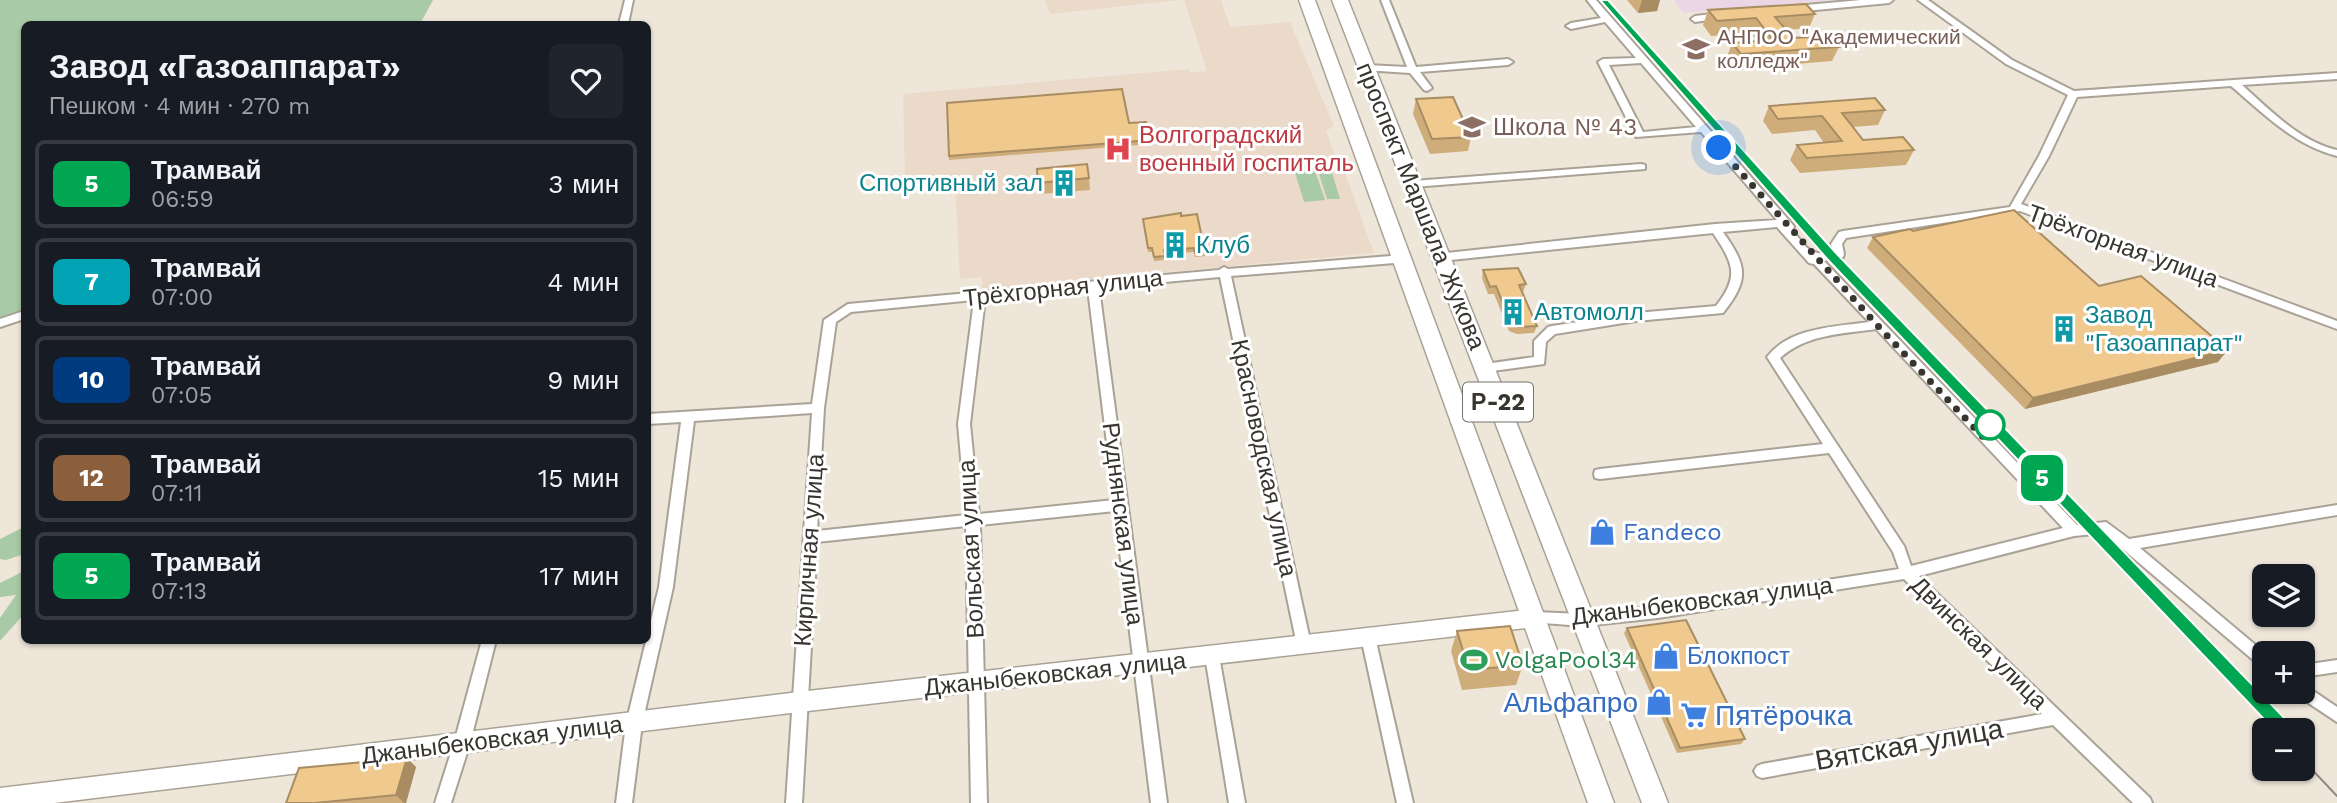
<!DOCTYPE html>
<html lang="ru">
<head>
<meta charset="utf-8">
<style>
	:root { --surface:#171b24; --page:#20242c; --text:#f1f3f6; --muted:#9ea1a6; --line:#363941 }
	body { margin:0; font-family:"Work Sans",sans-serif; background:var(--page); color:var(--text); height:100vh; display:flex; flex-direction:column; font-size:26px; white-space:nowrap }
	* { box-sizing:border-box; margin:0 }
	p { font-size:23px; color:var(--muted) }
	.icon { flex:none; width:38px; height:38px; fill:none; stroke:currentColor; stroke-width:2; stroke-linecap:round; stroke-linejoin:round }
	.map { position:relative; flex:1; overflow:hidden }
	.drawer { position:absolute; left:21px; top:21px; width:630px; height:623px; display:flex; flex-direction:column; background:var(--surface); border-radius:10px; box-shadow:0 2px 5px #0004 }
	.drawer>* { flex:none }
	.badge { padding:0 14px; border-radius:10px; font-size:24px; line-height:46px }
	.controls { position:absolute; left:2252px; top:564px; display:grid; gap:14px }
	.controls a { display:grid; place-items:center; width:63px; height:63px; border-radius:10px; background:var(--surface); box-shadow:0 2px 5px #0004; font-size:35px }
	.you { position:absolute; width:35px; height:35px; margin:-18px; border:5px solid #fff; border-radius:50%; background:#1a73e8; box-shadow:0 0 0 10px #1a73e833 }
	.map>.badge { position:absolute; translate:-50% -50%; box-shadow:0 0 0 4px #fff }
	.round { display:grid; place-items:center; flex:none; width:74px; height:74px; border-radius:10px; background:var(--page) }
	.overview { display:flex; align-items:center; justify-content:space-between; height:119px; padding:0 28px }
	h1 { font-size:33px; font-weight:700; line-height:52px }
	ul { padding:0; list-style:none }
	li { display:flex; align-items:center; gap:21px; height:88px; margin:0 14px 10px; padding:0 14px; border:4px solid var(--line); border-radius:10px }
	li div { flex:1 }
	li b { display:block; font-size:26px }
	li em { font-style:normal }
	li .badge { min-width:77px; font-weight:700; text-align:center }
	.map>svg:first-child { display:block }
	.commercial { fill:#ebd6e5 }
	.medical { fill:#ebdac9 }
	.green { fill:#a9caa6 }
	.lines { fill:none; stroke-linecap:round; stroke-linejoin:round }
	.minor-casing { stroke:#aaa296; stroke-width:4 }
	.secondary-casing { stroke:#aaa296; stroke-width:3 }
	.trunk-casing { stroke:#aaa296; stroke-width:3 }
	.minor { fill:#fff; fill-rule:evenodd }
	.secondary { fill:#fff; fill-rule:evenodd }
	.trunk { fill:#fff; fill-rule:evenodd }
	.tram { stroke:#8f8a81; stroke-width:2 }
	.wall { fill:#cead7a }
	.shaded-wall { fill:#a88d63 }
	.building { fill:#f0c98e; stroke:#a88d63; stroke-width:2 }
	.line { fill:#00a651; stroke:#fff; stroke-width:2 }
	.walk { stroke:#383530; stroke-width:7; stroke-dasharray:0 12.6 }
	.stop-dot { fill:#fff; stroke:#00a651; stroke-width:3.5 }
	.labels { text-anchor:middle; stroke-width:6; stroke-linejoin:round; paint-order:stroke }
	.far-education-label { font-size:21px; fill:#785e54; stroke:#fff; text-anchor:start }
	.shield { fill:#fff; stroke:#74726e; stroke-width:2 }
	.shield-label { font-size:23px; font-weight:bold; fill:#383530 }
	.education-label { font-size:24px; fill:#785e54; stroke:#fff; text-anchor:start }
	.health-label { font-size:24px; fill:#be3a42; stroke:#fff; text-anchor:start }
	.culture-label { font-size:24px; fill:#0d838f; stroke:#fff; text-anchor:start }
	.street-label { font-size:24px; fill:#383530; stroke:#fff }
	.shop-label { font-size:24px; fill:#366cbe; stroke:#fff; text-anchor:start }
	.leisure-label { font-size:24px; fill:#27864d; stroke:#fff; text-anchor:start }
	.near-shop-label { font-size:28px; fill:#366cbe; stroke:#fff; text-anchor:end }
	.near-street-label { font-size:28px; fill:#383530; stroke:#fff }
</style>
</head>
<body>
<div class="map">
<svg width="2337" height="803" viewBox="0 0 2337 803">
	<rect width="100%" height="100%" fill="#eee6d9"/>
	<path class="commercial" d="M1674,0H1835L1683,13Z"/>
	<path class="medical" d="M1045,0H1179L1050,14Z
		M1184,0H1221L1230,27L1290,22L1334,126L1326,131L1339,167L1344,170L1374,253L982,289V277L960,279L955,181L905,182L903,94L1189,69L1190,73L1207,71Z"/>
	<path class="green" d="M0,0H433L420,24H24V319L0,327Z
		M1329,163L1340,199H1327L1316,164Z
		M1313,165L1325,200L1304,202L1293,166Z
		M24,527V554L6,560L0,559V539Z
		M24,571V614L0,641V618L16,595L0,597V583Z"/>
	<g class="lines">
		<defs>
			<path id="minor" d="M625,0H633L628,24H619Z
				M1381,0H1389L1416,67L1508,59L1513,62L1508,65L1420,72L1432,88L1427,91L1424,90L1410,73L1364,70L1362,68L1367,65L1407,67Z
				M1587,0H1596L1793,225L1794,227L1792,230C1807,247 1808,257 1833,252L1831,244L1839,232L1843,231L2010,207L2039,156L2068,95L2006,64L1918,0H1928L2012,60L2074,91L2337,73V79L2242,85C2270,110 2299,141 2337,150V156C2294,145 2264,114 2231,86L2077,97L2049,156L2021,204L2337,321V329L2020,211L1846,238L1842,244L1844,254L1843,257L1824,261L2077,525L2106,522L2129,539L2337,505V515L2140,548L2265,653L2264,667L2259,665L2104,533L2074,536L1919,576L2150,798L2152,803H2133L2053,725L1762,778L1757,776L1754,771L1757,766L1762,764L2042,714L1904,579L1658,618L1583,626L1530,622L1528,618L1530,614L1535,612L1583,614L1658,606L1899,569L1893,552L1829,453L1600,479L1595,478L1594,474L1595,470L1600,469L1823,444L1767,357C1790,327 1835,327 1869,322L1814,264L1809,263L1777,227L1723,232C1747,266 1750,279 1723,313L1636,321L1555,334L1546,342L1544,364L1485,372L1479,368L1485,364L1534,357V341L1548,327L1552,326L1636,313L1716,306C1740,276 1733,263 1713,233L1441,261L1435,257L1437,254L1715,224L1777,220L1701,132L1636,137L1598,62L1603,59L1636,58L1605,22L1571,29L1566,26L1571,23L1601,18ZM1641,63L1696,127L1643,132L1609,65ZM1876,329L2063,528L1911,566L1904,546L1780,358C1807,334 1842,334 1876,329Z
				M1861,0H1893L1889,3L1795,12L1791,9L1795,6Z
				M1721,13L1725,16L1724,18L1695,22L1691,19L1695,16Z
				M1641,164L1645,165V169L1413,187L1408,184L1413,181Z
				M1403,255L1407,256L1409,259L1407,262L1231,276L1311,645L1309,649L1304,651L1299,649L1297,645L1220,277L1099,288L1167,803H1151L1115,511L980,525L987,803H971L966,526L817,542L802,803H786L812,413L694,421L673,587L642,724L632,803H616L626,724L659,587L681,422L648,424V414L812,404L824,320L848,304L1219,270L1224,267L1228,269ZM1088,289L1114,500L979,514L970,424L985,299ZM974,300L958,424L966,515L817,531L824,408L836,322L851,312Z
				M24,311V319L0,327V319Z
				M1368,631L1373,633L1375,637L1413,803H1397L1361,637L1363,633Z
				M482,640H496L470,743L451,803H435L454,743Z
				M1212,650L1217,652L1219,656L1245,803H1229L1205,656L1207,652Z
				M2337,660V672L2303,677V665Z
				M2303,684L2337,707V722L2298,696L2296,691H2303Z"/>
			<path id="secondary" d="M1535,609L1542,612L1545,618L1542,624L1535,627L799,712L54,803H0V788L799,692Z"/>
			<path id="trunk" d="M1299,0H1315L1614,803H1588Z
				M1332,0H1348L1668,803H1642Z"/>
		</defs>
		<use href="#minor" class="minor-casing"/>
		<use href="#secondary" class="secondary-casing"/>
		<use href="#trunk" class="trunk-casing"/>
		<use href="#minor" class="minor"/>
		<use href="#secondary" class="secondary"/>
		<use href="#trunk" class="trunk"/>
		<path class="tram" d="M1605,0L1833,257L2285,730
			M2303,760L2337,796"/>
	</g>
	<path class="wall" d="M1627,0H1660L1657,11L1638,13Z
		M1708,10L1815,14L1809,28L1786,30L1793,38L1839,47L1832,61L1735,69L1727,57L1732,43L1757,41L1751,33L1711,36L1703,25Z
		M1416,99L1471,137L1468,151L1430,154L1413,114Z
		M1769,106L1885,110L1878,125L1853,127L1863,140L1914,150L1906,165L1800,173L1790,160L1797,145L1824,143L1815,130L1772,134L1763,121Z
		M1129,123L1151,140V144L949,160V156Z
		M1037,169L1089,178L1090,190L1040,194Z
		M1181,216L1205,252V256L1195,257L1194,252L1164,254L1165,260L1154,261L1153,252H1148L1143,219Z
		M1913,231L2099,286L2218,362L2025,409L1867,248L1873,237Z
		M1483,270L1526,284L1523,292H1522L1537,326L1534,333L1517,334L1509,331L1494,294H1488L1482,278Z
		M1627,628L1745,739L1741,744L1677,753L1624,633Z
		M1457,631L1523,665L1516,685L1462,690L1451,651Z
		M407,758L416,767L406,803H286Z"/>
	<path class="shaded-wall" d="M1642,0H1660L1657,11L1638,13Z
		M2228,350L2218,362L2025,409L2033,398Z
		M407,758L416,767L406,803H404L396,795Z"/>
	<path class="building" d="M1806,4L1815,14L1775,17L1793,38L1829,36L1839,47L1741,54L1732,43L1773,40L1756,18L1717,21L1708,10Z
		M1122,89L1129,123L1146,122L1151,140L949,156L947,103Z
		M1453,97L1471,137L1432,139L1416,99Z
		M1875,98L1885,110L1842,113L1863,140L1903,137L1914,150L1807,158L1797,145L1842,141L1822,116L1778,119L1769,106Z
		M1087,164L1089,178L1038,183L1037,169Z
		M2014,210L2099,286L2141,276L2228,350L2033,398L1873,237L1910,229L1913,231Z
		M1181,213V216L1197,214L1205,252L1195,253L1194,248L1164,250L1165,256L1154,257L1152,248H1148L1143,219Z
		M1518,268L1526,284L1519,285L1537,326L1519,327L1511,323L1496,286L1490,287L1483,270Z
		M1686,620L1745,739L1680,748L1627,628Z
		M1510,626L1523,665L1469,670L1457,631Z
		M407,758L396,795L315,803H286L299,768Z"/>
	<path class="line" d="M1600,0H1608L1837,254L2290,724L2293,730L2290,735L2285,737L2279,735L1828,260Z"/>
	<g class="lines">
		<path class="walk" d="M1719,148L1877,325L1984,438L1990,425"/>
	</g>
	<defs>
		<symbol id="university-bare" viewBox="-9 -9 18 18"><path d="M0-5L7-2L0 1L-7-2ZM-4 1L0 2.5L4 1V4Q0 6-4 4Z" fill="#8d6e63" stroke="#fff" stroke-width="2.5" paint-order="stroke"/></symbol>
		<symbol id="school-bare" viewBox="-9 -9 18 18"><path d="M0-5L7-2L0 1L-7-2ZM-4 1L0 2.5L4 1V4Q0 6-4 4Z" fill="#8d6e63" stroke="#fff" stroke-width="2.5" paint-order="stroke"/></symbol>
		<symbol id="hospital-bare" viewBox="-9 -9 18 18"><path d="M-5-5h3v3.5h4V-5h3V5h-3V1.5h-4V5h-3Z" fill="#e0444e" stroke="#fff" stroke-width="2.5" paint-order="stroke"/></symbol>
		<symbol id="building-bare" viewBox="-9 -9 18 18"><path d="M-4-6H4V6H1V3H-1V6H-4ZM-2.5-4.3h1.7v1.8h-1.7ZM.8-4.3h1.7v1.8H.8ZM-2.5-1h1.7V.8h-1.7ZM.8-1h1.7V.8H.8Z" fill="#0f9aa8" stroke="#fff" stroke-width="2.5" paint-order="stroke"/></symbol>
		<symbol id="shop-bare" viewBox="-9 -9 18 18"><path d="M-5-2.5h2.3a2.7 3.5 0 0 1 5.4 0H5L5.5 6h-11ZM-1.5-2.5h3a1.5 2.3 0 0 0-3 0Z" fill="#3f7fe0" stroke="#fff" stroke-width="2.5" paint-order="stroke"/></symbol>
		<symbol id="stadium-bare" viewBox="-9 -9 18 18"><path d="M0-5a6.5 5 0 1 0 0 10a6.5 5 0 1 0 0-10ZM-3.5-1.8h7v3.6h-7Z" fill="#2e9e5b" stroke="#fff" stroke-width="2.5" paint-order="stroke"/></symbol>
		<symbol id="supermarket-bare" viewBox="-9 -9 18 18"><path d="M-6-5.5h2.5l.6 2H6L4.5 2H-2.5L-4.4-4H-6ZM-1.5 3.2a1.3 1.3 0 1 0 .1 0ZM3 3.2a1.3 1.3 0 1 0 .1 0Z" fill="#3f7fe0" stroke="#fff" stroke-width="2.5" paint-order="stroke"/></symbol>
	</defs>
	<g fill-rule="evenodd">
		<use href="#university-bare" x="1677" y="30" width="38" height="38"/>
		<use href="#school-bare" x="1453" y="108" width="38" height="38"/>
		<use href="#hospital-bare" x="1099" y="130" width="38" height="38"/>
		<use href="#building-bare" x="1045" y="164" width="38" height="38"/>
		<use href="#building-bare" x="1156" y="226" width="38" height="38"/>
		<use href="#building-bare" x="1494" y="293" width="38" height="38"/>
		<use href="#building-bare" x="2045" y="310" width="38" height="38"/>
		<use href="#shop-bare" x="1583" y="513" width="38" height="38"/>
		<use href="#shop-bare" x="1647" y="637" width="38" height="38"/>
		<use href="#stadium-bare" x="1455" y="641" width="38" height="38"/>
		<use href="#shop-bare" x="1640" y="683" width="38" height="38"/>
		<use href="#supermarket-bare" x="1675" y="696" width="38" height="38"/>
	</g>
	<circle class="stop-dot" cx="1990" cy="425" r="14"/>
	<g class="labels">
		<g class="far-education-label">
			<text x="1717" y="44">АНПОО "Академический<tspan x="1717" dy="24">колледж"</tspan></text>
		</g>
		<rect class="shield" x="1463" y="382.5" width="70" height="39" rx="5"/>
		<g class="shield-label">
			<text x="1498" y="410">Р-22</text>
		</g>
		<g class="education-label">
			<text x="1493" y="135">Школа № 43</text>
		</g>
		<g class="health-label">
			<text x="1139" y="143">Волгоградский<tspan x="1139" dy="28">военный госпиталь</tspan></text>
		</g>
		<g class="culture-label">
			<text x="1043" y="191" text-anchor="end">Спортивный зал</text>
			<text x="1196" y="253">Клуб</text>
			<text x="1534" y="320">Автомолл</text>
			<text x="2085" y="323">Завод<tspan x="2085" dy="28">"Газоаппарат"</tspan></text>
		</g>
		<g class="street-label">
			<text transform="translate(1421 206) rotate(68)" y="8">проспект Маршала Жукова</text>
			<text transform="translate(2123 246) rotate(20)" y="8">Трёхгорная улица</text>
			<text transform="translate(1063 288) rotate(-6)" y="8">Трёхгорная улица</text>
			<text transform="translate(1264 458) rotate(78)" y="8">Красноводская улица</text>
			<text transform="translate(1123 524) rotate(83)" y="8">Руднянская улица</text>
			<text transform="translate(971 549) rotate(-93)" y="8">Вольская улица</text>
			<text transform="translate(809 550) rotate(-86)" y="8">Кирпичная улица</text>
			<text transform="translate(1702 601) rotate(-7)" y="8">Джаныбековская улица</text>
			<text transform="translate(1979 643) rotate(44)" y="8">Двинская улица</text>
			<text transform="translate(1055 674) rotate(-6)" y="8">Джаныбековская улица</text>
			<text transform="translate(492 740) rotate(-7)" y="8">Джаныбековская улица</text>
		</g>
		<g class="shop-label">
			<text x="1623" y="540">Fandeco</text>
			<text x="1687" y="664">Блокпост</text>
		</g>
		<g class="leisure-label">
			<text x="1495" y="668">VolgaPool34</text>
		</g>
		<g class="near-shop-label">
			<text x="1638" y="712">Альфапро</text>
			<text x="1715" y="725" text-anchor="start">Пятёрочка</text>
		</g>
		<g class="near-street-label">
			<text transform="translate(1909 744) rotate(-10)" y="10">Вятская улица</text>
		</g>
	</g>
</svg>
<div class="controls">
<a><svg class="icon" aria-label="layers" viewBox="0 0 24 24"><path d="M12 4l9 5-9 5-9-5zM3 14l9 5 9-5"/></svg></a>
<a>+</a>
<a>−</a>
</div>
<div class="you" style="left:1719px;top:148px"></div>
<b class="badge" style="left:2042px;top:478px;background:#00a651;color:#fff">5</b>
<section class="drawer">
<div class="overview"><div><h1>Завод «Газоаппарат»</h1><p>Пешком · 4 мин · 270 m</p></div><a class="round"><svg class="icon" aria-label="heart" viewBox="0 0 24 24"><path d="M12 20l-8-8c-3-5 5-10 8-4 3-6 11-1 8 4z"/></svg></a></div>
<ul>
<li><span class="badge" style="background:#00a651;color:#fff">5</span><div><b>Трамвай</b><p>06:59</p></div><em>3 мин</em></li>
<li><span class="badge" style="background:#00a3b4;color:#fff">7</span><div><b>Трамвай</b><p>07:00</p></div><em>4 мин</em></li>
<li><span class="badge" style="background:#003b80;color:#fff">10</span><div><b>Трамвай</b><p>07:05</p></div><em>9 мин</em></li>
<li><span class="badge" style="background:#8b5e3c;color:#fff">12</span><div><b>Трамвай</b><p>07:11</p></div><em>15 мин</em></li>
<li><span class="badge" style="background:#00a651;color:#fff">5</span><div><b>Трамвай</b><p>07:13</p></div><em>17 мин</em></li>
</ul>
</section>
</div>
</body>
</html>
